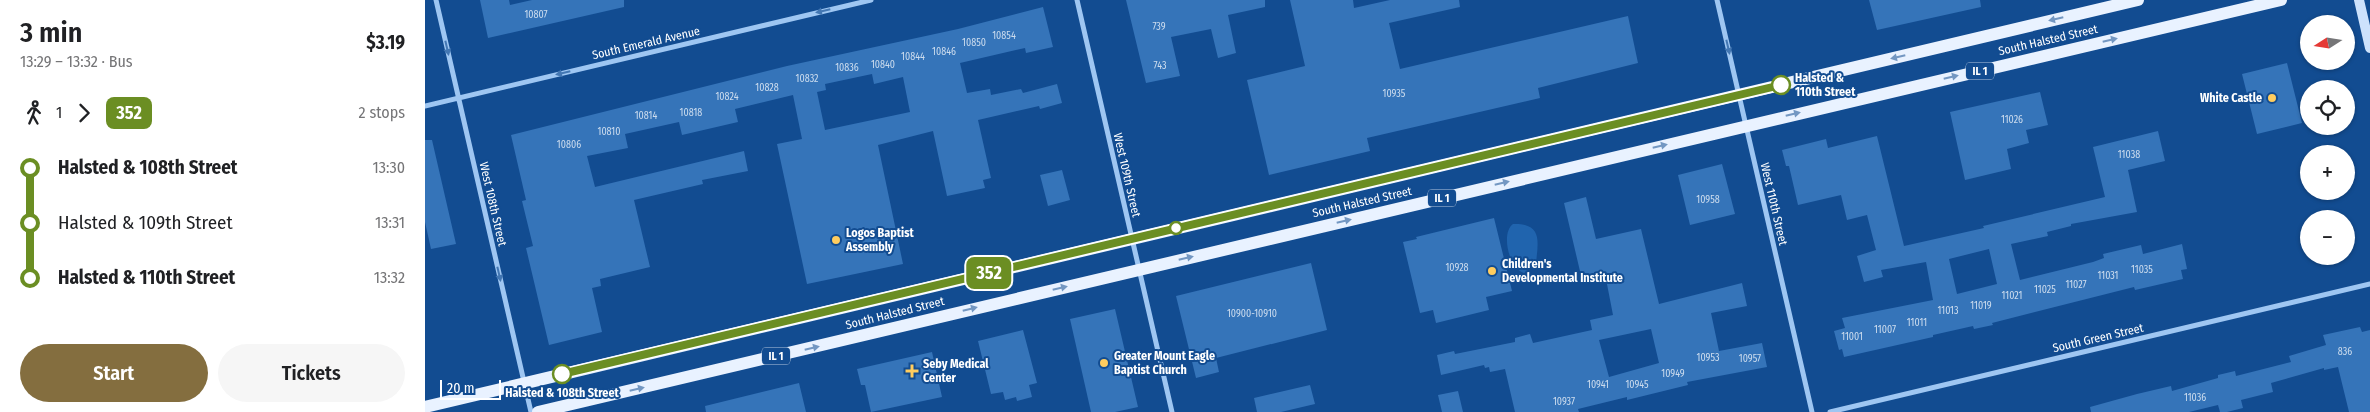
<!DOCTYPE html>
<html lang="en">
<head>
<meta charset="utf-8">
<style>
	:root { --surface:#fff; --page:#f6f6f6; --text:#202124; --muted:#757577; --accent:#846e3f }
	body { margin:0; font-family:"Fira Sans Condensed",sans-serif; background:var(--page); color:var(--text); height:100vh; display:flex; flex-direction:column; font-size:19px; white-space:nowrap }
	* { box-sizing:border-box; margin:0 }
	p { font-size:16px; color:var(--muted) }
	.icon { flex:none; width:28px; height:28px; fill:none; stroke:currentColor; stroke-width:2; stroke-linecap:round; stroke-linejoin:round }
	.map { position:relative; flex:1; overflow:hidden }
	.panel { display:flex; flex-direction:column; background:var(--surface); width:425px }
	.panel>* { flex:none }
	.badge { padding:0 10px; border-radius:8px; font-size:18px; line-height:32px }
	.needle { width:32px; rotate:258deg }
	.buttons { position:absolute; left:1875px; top:15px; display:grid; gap:10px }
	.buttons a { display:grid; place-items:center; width:55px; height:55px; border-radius:50%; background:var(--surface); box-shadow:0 1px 4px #0004; font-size:25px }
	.scale { position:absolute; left:15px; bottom:12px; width:61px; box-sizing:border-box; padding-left:5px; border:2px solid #fff; border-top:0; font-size:14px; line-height:18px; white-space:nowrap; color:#fff; -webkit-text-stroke:4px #124c91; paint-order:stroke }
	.map>.badge { position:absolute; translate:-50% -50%; box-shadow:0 0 0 2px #fff }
	.legs { display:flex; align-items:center; gap:8px; height:55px; padding:0 20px; font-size:16px }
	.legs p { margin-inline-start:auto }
	.overview { display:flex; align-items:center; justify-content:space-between; height:85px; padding:0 20px }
	h1 { font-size:28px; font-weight:600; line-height:38px }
	.cta { display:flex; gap:10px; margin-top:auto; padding:10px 20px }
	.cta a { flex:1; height:58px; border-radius:30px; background:var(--accent); color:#fff; font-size:20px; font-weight:600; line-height:58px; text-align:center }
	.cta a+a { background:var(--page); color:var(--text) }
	ul { padding:0 20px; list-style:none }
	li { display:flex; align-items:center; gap:18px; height:55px; font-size:19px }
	li i { display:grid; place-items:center; width:8px; height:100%; margin:0 6px; background:currentColor }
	li i::after { content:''; width:12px; height:12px; margin:-6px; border:4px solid; border-radius:50%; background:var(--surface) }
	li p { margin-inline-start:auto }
	li:first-child i { background:linear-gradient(#0000 50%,currentColor 0) }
	li:last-child i { background:linear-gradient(currentColor 50%,#0000 0) }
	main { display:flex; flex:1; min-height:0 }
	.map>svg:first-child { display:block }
	.green { fill:#2064ae }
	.building { fill:#3574b9; fill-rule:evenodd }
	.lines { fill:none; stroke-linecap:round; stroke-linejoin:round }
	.minor { stroke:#9ec6f2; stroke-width:5 }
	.secondary { stroke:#cde2fc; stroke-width:10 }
	.primary { stroke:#e9f2ff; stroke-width:12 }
	.oneway { fill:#4377b3 }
	.oneway2 { fill:#7397c2 }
	.line-1-casing { stroke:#fff; stroke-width:11 }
	.line-1 { stroke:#6b8e23; stroke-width:8 }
	.stop-1-dot { fill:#fff; stroke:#6b8e23; stroke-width:2.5 }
	.poi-dot { fill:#ffcd5f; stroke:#124c91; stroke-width:2 }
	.labels { text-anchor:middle; stroke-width:4; stroke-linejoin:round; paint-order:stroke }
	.number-label { font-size:10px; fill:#ccdcee }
	.shield { fill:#124c91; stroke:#b8c9de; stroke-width:1 }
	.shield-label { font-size:11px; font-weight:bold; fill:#fff }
	.street-label { font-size:12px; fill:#fff; stroke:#124c91 }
	.stop-label { font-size:12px; font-weight:bold; fill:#fff; stroke:#124c91; text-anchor:start }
	.poi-label { font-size:12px; font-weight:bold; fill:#fff; stroke:#124c91; text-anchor:start }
</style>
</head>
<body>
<main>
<section class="panel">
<div class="overview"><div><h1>3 min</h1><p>13:29 – 13:32 · Bus</p></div><b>$3.19</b></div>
<div class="legs"><svg class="icon" aria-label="walk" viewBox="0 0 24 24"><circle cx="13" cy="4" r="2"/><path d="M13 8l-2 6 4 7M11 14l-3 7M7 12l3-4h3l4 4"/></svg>1<svg class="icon" aria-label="forward" viewBox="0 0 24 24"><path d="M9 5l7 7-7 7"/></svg><b class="badge" style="background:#6b8e23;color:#fff">352</b><p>2 stops</p></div>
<ul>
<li><i style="color:#6b8e23"></i><b>Halsted &amp; 108th Street</b><p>13:30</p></li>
<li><i style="color:#6b8e23"></i><span>Halsted &amp; 109th Street</span><p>13:31</p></li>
<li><i style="color:#6b8e23"></i><b>Halsted &amp; 110th Street</b><p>13:32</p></li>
</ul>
<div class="cta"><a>Start</a><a>Tickets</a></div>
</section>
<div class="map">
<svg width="1945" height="412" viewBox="0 0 1945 412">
	<rect width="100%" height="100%" fill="#124c91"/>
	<path class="green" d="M1088,224C1120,223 1112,245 1111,265L1099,273C1083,268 1076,232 1088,224Z"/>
	<path class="building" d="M55,0H84L85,5L107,0H199V7L63,38Z
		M701,0H840V7L803,15L811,53L793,58L786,29L746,37L755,76L721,83Z
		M865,0H928L929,8L965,0H1034L1035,7L964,23L975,69L1203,16L1213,63L1113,88L1115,98L942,138L945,151L844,175L822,80L880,66Z
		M1444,0H1555L1556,7L1452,30Z
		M618,7L628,47L601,53L600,48L535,63L542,93L565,89L566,95L596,89L598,93L632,84L637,103L615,109L614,106L553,120L566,178L558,180L560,188L522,196L508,131L453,145L478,264L382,284L352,144L377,139L368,95L310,109L313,122L257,135L254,122L200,134L203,148L162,156L170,187L319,151L323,171L277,180L278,184L209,200L225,267L175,279L176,286L167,288L177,332L124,345L101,248L108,246L97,201L101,200L86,135L362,66L533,29ZM447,74L449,84L478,77L485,112L400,130L392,92L401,90L400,84Z
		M1862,63L1877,123L1832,134L1817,74Z
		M1615,92L1623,125L1601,130L1604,143L1582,149L1586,169L1540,180L1525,112Z
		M1733,131L1740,161L1703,170L1712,212L1646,224V226L1622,232L1623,236L1586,244L1595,280L1668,262L1679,258L1678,254L1716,245L1718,254L1757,244L1762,269L1756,270L1758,279L1710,290L1709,287L1567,323L1568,325L1549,329L1548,326L1508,335V337L1419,357L1417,349L1414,350L1409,331L1420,328L1417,318L1508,300L1501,262L1456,270L1458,277L1439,282L1432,256L1451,250L1442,215L1422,220L1416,195L1373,205L1364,166H1361L1357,150L1401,139L1403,148L1452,136L1479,246L1559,228L1558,226L1680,197L1668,147ZM1564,249L1572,284L1532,294L1524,259Z
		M0,140H7L31,244L6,249L0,222Z
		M1297,164L1310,214L1265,225L1253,175Z
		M637,170L645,200L623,206L615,175Z
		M1161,197L1171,239L1216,229L1234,304L1317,283L1322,306L1286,313L1294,351L1337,343L1342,367L1262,382L1263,385L1202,400V397L1153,409L1154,412H1090L1080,369L1065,372L1064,367L1060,368L1059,365L1016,375L1012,355L1029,351L1030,354L1090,342V338L1105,334L1108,343L1167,330L1165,320L1188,315L1181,279L1158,284L1139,203ZM1226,329L1234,363L1184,377L1174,340Z
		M1069,218L1087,291L1061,297L1064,310L1011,323L1008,310L995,313L978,242L992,239L991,237Z
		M886,263L902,330L791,358L794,372L771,378L751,296Z
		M690,309L713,407L690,412H666L645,319Z
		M1935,327L1937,332L1945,330V412H1924L1913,367L1899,370V368L1846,383L1848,392L1816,400L1818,408L1802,412H1795L1793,405L1764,412H1666L1665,407L1712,394L1746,386L1747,391L1793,378V375L1810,371L1811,376L1866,362L1864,356L1901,345L1898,335Z
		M598,330L612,383L604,385L607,397L592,401L591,397L580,400L578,392L566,394L553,341Z
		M507,352L517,397L446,412L440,385H436L432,369Z
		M374,383L381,412H281L280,406Z
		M885,385L890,404L856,412H832L829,398Z
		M1033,391L1038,412H1017L1013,395Z"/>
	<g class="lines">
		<path class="minor" d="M11,0L106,412
			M652,0L747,412
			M1292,0L1387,412
			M0,106L446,0
			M1405,412L1945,284"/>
		<path class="secondary" d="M1934,0L1945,48"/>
		<path class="primary" d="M0,407L1713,0
			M113,412L1856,0"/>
	</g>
	<defs><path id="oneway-solid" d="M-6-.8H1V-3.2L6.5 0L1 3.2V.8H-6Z" transform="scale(1.25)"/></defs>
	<g class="oneway">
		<use href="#oneway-solid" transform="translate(398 11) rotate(167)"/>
		<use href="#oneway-solid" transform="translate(1303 47) rotate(77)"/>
		<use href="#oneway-solid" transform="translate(22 48) rotate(77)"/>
		<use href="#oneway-solid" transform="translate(138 73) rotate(167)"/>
		<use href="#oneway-solid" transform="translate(74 274) rotate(77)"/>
	</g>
	<g class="oneway2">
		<use href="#oneway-solid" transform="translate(1631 19) rotate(167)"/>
		<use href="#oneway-solid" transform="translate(1685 40) rotate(-13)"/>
		<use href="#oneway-solid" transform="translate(1473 57) rotate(167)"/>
		<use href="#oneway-solid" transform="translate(1526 77) rotate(-13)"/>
		<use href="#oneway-solid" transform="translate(1368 114) rotate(-13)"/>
		<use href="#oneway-solid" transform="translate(1235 146) rotate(-13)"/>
		<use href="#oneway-solid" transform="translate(1077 183) rotate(-13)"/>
		<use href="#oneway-solid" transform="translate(919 221) rotate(-13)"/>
		<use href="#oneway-solid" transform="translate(761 258) rotate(-13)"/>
		<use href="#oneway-solid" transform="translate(635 288) rotate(-13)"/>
		<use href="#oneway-solid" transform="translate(545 309) rotate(-14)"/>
		<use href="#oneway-solid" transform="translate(387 348) rotate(-13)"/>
		<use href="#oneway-solid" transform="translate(212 389) rotate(-13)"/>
	</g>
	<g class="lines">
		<defs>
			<path id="line-1" d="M137,374L1356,85"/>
		</defs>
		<use href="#line-1" class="line-1-casing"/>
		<use href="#line-1" class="line-1"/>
	</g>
	<g class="stop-1-dot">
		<circle cx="1356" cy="85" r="9"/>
		<circle cx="751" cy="228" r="6"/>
		<circle cx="137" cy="374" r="9"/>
	</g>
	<g class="poi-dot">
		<circle cx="1847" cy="98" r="5"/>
		<circle cx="411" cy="240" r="5"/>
		<circle cx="1067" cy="271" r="5"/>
		<circle cx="679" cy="363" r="5"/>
		<path d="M484.5 363.5h5v5h5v5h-5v5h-5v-5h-5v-5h5z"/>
	</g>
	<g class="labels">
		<g class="number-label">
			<text x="111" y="18">10807</text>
			<text x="734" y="30">739</text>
			<text x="579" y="39">10854</text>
			<text x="549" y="46">10850</text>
			<text x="519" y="55">10846</text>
			<text x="488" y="60">10844</text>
			<text x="458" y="68">10840</text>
			<text x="735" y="69">743</text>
			<text x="422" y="71">10836</text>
			<text x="382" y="82">10832</text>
			<text x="342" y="91">10828</text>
			<text x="969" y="97">10935</text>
			<text x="302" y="100">10824</text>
			<text x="266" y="116">10818</text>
			<text x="221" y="119">10814</text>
			<text x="1587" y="123">11026</text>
			<text x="184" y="135">10810</text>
			<text x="144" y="148">10806</text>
			<text x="1704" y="158">11038</text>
			<text x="1283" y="203">10958</text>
			<text x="1032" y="271">10928</text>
			<text x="1717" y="273">11035</text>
			<text x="1683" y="279">11031</text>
			<text x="1651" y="288">11027</text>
			<text x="1620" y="293">11025</text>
			<text x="1587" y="299">11021</text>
			<text x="1556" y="309">11019</text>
			<text x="1523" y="314">11013</text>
			<text x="827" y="317">10900-10910</text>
			<text x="1492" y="326">11011</text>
			<text x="1460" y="333">11007</text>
			<text x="1427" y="340">11001</text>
			<text x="1920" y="355">836</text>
			<text x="1283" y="361">10953</text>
			<text x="1325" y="362">10957</text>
			<text x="1248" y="377">10949</text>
			<text x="1173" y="388">10941</text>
			<text x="1212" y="388">10945</text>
			<text x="1770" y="401">11036</text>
			<text x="1139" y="405">10937</text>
		</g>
		<g class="shield">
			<rect x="1541" y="62.5" width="28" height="17" rx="4"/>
			<rect x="1003" y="189.5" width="28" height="17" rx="4"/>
			<rect x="337" y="347.5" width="28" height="17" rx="4"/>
		</g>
		<g class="shield-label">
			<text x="1555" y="75">IL 1</text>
			<text x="1017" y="202">IL 1</text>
			<text x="351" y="360">IL 1</text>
		</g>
		<g class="street-label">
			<text transform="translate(1623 40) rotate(-13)" y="4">South Halsted Street</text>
			<text transform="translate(221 43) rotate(-13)" y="4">South Emerald Avenue</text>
			<text transform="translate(702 175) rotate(77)" y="4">West 109th Street</text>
			<text transform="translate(937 202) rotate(-13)" y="4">South Halsted Street</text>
			<text transform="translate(68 204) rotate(77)" y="4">West 108th Street</text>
			<text transform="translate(1349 204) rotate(77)" y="4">West 110th Street</text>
			<text transform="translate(470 313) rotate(-14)" y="4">South Halsted Street</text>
			<text transform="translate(1673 338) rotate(-13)" y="4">South Green Street</text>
		</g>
		<g class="stop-label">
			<text x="1370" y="82">Halsted &amp;<tspan x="1370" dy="14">110th Street</tspan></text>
			<text x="137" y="397" text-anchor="middle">Halsted &amp; 108th Street</text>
		</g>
		<g class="poi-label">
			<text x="1837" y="102" text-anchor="end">White Castle</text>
			<text x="421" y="237">Logos Baptist<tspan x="421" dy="14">Assembly</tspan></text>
			<text x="1077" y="268">Children's<tspan x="1077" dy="14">Developmental Institute</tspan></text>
			<text x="689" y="360">Greater Mount Eagle<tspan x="689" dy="14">Baptist Church</tspan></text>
			<text x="498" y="368">Seby Medical<tspan x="498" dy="14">Center</tspan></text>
		</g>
	</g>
</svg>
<div class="buttons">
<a><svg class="needle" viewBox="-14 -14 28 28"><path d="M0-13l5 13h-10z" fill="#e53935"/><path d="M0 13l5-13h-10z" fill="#757577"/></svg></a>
<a><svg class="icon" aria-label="locate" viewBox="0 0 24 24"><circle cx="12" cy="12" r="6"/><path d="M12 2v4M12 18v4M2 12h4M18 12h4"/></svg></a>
<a>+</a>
<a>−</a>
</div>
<div class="scale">20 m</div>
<b class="badge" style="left:564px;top:273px;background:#6b8e23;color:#fff">352</b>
</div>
</main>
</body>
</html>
